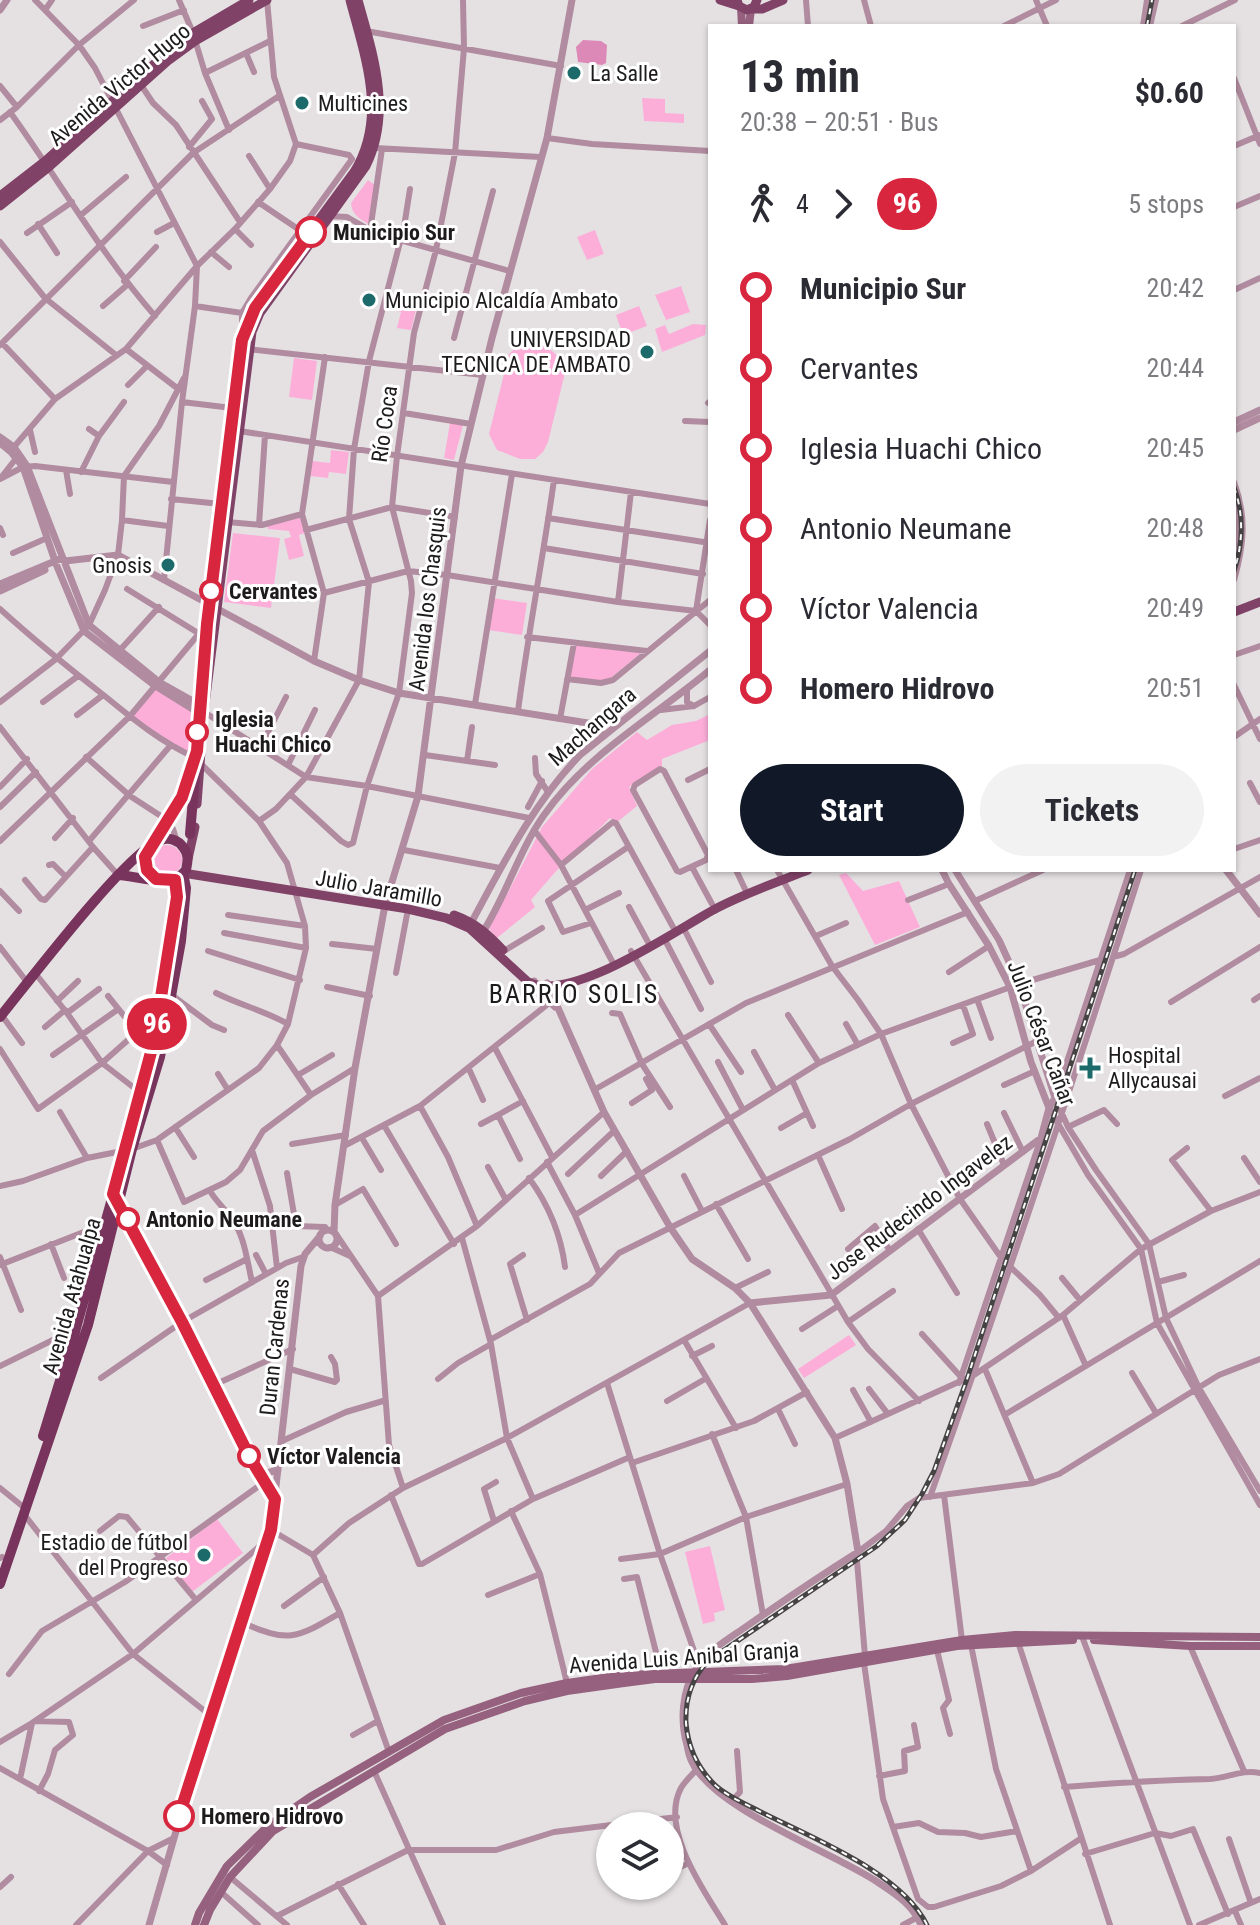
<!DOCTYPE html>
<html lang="en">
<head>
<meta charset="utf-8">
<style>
	:root { --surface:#fff; --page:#f2f2f3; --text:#2b2b33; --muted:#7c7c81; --accent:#111827 }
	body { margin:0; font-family:"Roboto Condensed",sans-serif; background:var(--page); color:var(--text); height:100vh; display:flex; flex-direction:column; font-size:30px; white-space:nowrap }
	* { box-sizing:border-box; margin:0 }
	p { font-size:26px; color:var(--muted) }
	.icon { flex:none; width:44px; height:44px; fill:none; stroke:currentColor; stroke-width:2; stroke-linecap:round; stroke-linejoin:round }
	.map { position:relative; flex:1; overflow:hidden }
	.details { position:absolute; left:708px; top:24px; width:528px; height:848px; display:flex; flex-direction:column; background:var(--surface); border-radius:0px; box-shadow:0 2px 6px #0004 }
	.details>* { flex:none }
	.badge { padding:0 16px; border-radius:26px; font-size:28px; line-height:52px }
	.tools { position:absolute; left:596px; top:1812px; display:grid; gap:16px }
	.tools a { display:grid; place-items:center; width:88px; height:88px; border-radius:50%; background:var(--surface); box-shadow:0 2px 6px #0004; font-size:40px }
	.map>.badge { position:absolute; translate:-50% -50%; box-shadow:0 0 0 4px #fff }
	.legs { display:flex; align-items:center; gap:12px; height:88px; padding:0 32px; font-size:26px }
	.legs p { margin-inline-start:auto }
	.head { display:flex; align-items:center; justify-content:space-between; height:136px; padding:0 32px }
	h1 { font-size:44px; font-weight:700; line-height:60px }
	.cta { display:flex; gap:16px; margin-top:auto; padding:16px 32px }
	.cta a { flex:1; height:92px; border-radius:48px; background:var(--accent); color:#fff; font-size:32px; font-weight:700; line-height:92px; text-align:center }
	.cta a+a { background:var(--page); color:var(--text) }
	ul { padding:0 32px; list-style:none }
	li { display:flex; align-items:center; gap:28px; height:80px; font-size:30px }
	li i { display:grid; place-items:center; width:12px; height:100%; margin:0 10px; background:currentColor }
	li i::after { content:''; width:20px; height:20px; margin:-10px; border:6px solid; border-radius:50%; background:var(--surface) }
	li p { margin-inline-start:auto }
	li:first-child i { background:linear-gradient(#0000 50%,currentColor 0) }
	li:last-child i { background:linear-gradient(currentColor 50%,#0000 0) }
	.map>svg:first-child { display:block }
	.green { fill:#fcaed9 }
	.water { fill:#dd89b8 }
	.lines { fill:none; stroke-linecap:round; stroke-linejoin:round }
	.minor { stroke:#b18b9f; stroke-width:6 }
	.tertiary { stroke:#b18b9f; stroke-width:7 }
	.secondary { stroke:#96617e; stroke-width:8 }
	.primary { stroke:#814267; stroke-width:9 }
	.trunk { stroke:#78345d; stroke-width:10 }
	.rail-casing { stroke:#464344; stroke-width:5 }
	.rail { stroke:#fff; stroke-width:2; stroke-dasharray:6; stroke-linecap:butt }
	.line-1-casing { stroke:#fff; stroke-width:18 }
	.line-1 { stroke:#d7263d; stroke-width:12 }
	.poi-dot { fill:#1d6a6a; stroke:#fff; stroke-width:3 }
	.stop-1-dot { fill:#fff; stroke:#d7263d; stroke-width:4 }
	.labels { text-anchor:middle; stroke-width:6; stroke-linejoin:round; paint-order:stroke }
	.poi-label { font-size:22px; fill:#1d1b1c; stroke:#fff; text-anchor:start }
	.street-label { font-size:22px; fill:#1d1b1c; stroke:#fff }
	.stop-label { font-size:22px; font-weight:bold; fill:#1d1b1c; stroke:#fff; text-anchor:start }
	.quarter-label { font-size:26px; letter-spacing:2px; fill:#1d1b1c; stroke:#fff }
</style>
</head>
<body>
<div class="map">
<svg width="1260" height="1925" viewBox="0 0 1260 1925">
	<rect width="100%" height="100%" fill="#e5e1e3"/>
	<path class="green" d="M642,98L665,99V113L684,114V123L644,121Z
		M368,180L376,186L368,224C359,218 352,215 351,203Z
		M595,230L604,254L587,260L577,237Z
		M681,286L690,312L666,320L655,295Z
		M404,298L418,302L411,330L397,328L401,312L387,307L389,300L402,304Z
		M639,306L647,326L623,335L616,315Z
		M693,324L706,325L705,335L662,352L655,329L665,325L669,334Z
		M532,343C550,347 561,354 565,373L548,442L543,452L535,459H520L497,450L489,434L509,354L519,345Z
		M294,358L317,361L312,400L289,397Z
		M450,423L463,425L454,460L444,458Z
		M331,450L349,452L346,474L329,472L328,478L310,476L312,461L330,463Z
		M300,517L305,533L299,535L304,556L289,560L284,539L291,537L289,531L268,529L267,526Z
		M233,533L280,538L271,608L224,602Z
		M492,598L527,603L522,635L488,630Z
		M575,645L641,653L607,681L569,678Z
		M156,689L196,714L191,752H186L132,716Z
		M710,714V740L662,759V766L629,787L637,806L616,823L610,818L558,869L531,900L535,907L497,938L489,929L542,827L592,769L637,732L647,740L672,725L696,721Z
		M152 860a15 15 0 1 1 30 0a15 15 0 1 1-30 0Z
		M846,873L863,891L899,881L920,927L875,945L839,875Z
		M849,1335L856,1345L804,1378L798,1369Z
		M217,1519L243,1553L192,1592L166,1558Z
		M710,1546L725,1610L714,1613L715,1621L703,1624L685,1552Z"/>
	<path class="water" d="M583,40L601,41L607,45L606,63L602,65L578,62L576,47Z"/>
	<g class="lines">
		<path class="minor" d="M35,0L79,45L95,68L197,266L195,306L182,402L164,580
			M179,0L193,33L205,73L229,130
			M806,0L808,26
			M864,0L871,26
			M1036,0L1047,26
			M45,10L52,0
			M143,26L184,10
			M1004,26L1056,0
			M1143,26L1147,0
			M1150,26L1156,0
			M1182,26L1235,0
			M366,31L561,66
			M246,53L254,72
			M205,73L270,41
			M1234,78L1260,144
			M141,85L153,103L176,125L240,222
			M0,86L17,107
			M10,112C59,180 100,253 155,316
			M0,120L17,107L79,45L134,0
			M547,138L592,144L710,151
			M1234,146L1260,135
			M189,147L212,119L202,101
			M375,148L541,157
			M249,156L270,189
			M258,202L301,231
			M1234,207L1260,196
			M81,215L126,177
			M327,216L347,217L375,233L510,271
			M38,224L57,253
			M235,229L251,245
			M370,231L382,149
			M157,232L174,223
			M27,233L72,202
			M0,242L45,298L116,355
			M211,252L229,267
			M124,281L156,247
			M1234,290L1260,278
			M103,306L127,285
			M195,306L242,313
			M242,333V313L251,298L352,159L349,155L296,144
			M454,338L493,191
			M2,343L55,399
			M0,345L193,153L279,96
			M126,349L177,388
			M248,349L483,375
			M128,385L146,367
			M182,402L232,408
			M708,403L710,401
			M404,413L471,424
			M685,421L710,422
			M89,429L99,436
			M30,430L35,452
			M239,431L710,504
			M13,448L55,399L126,349L197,266L235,229L270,189L290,161L296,144L274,77L267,0
			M66,470L70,494
			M81,472L99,436L124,402
			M3,475L18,456
			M0,479L23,467L35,466L173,482
			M1234,482C1247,516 1244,546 1234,580
			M171,499L221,504
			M548,518L710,543
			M122,520L168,526
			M227,522L262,525L302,514
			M259,525L265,435
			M0,528L3,535
			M306,530L392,507L455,517
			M544,548L703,574
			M13,553L47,538
			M1234,556L1239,522L1235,495
			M127,589L198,633
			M324,593L408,571L447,575L618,602L696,611L710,625
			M618,602L631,492
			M0,609C34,640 70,669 106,697C134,720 161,742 194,757
			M696,611L710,520
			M527,637L647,651
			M120,650L159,607
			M1234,655L1260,646
			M314,661L324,593L302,514L325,357
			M567,679L601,683L613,680L710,600
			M1234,685L1260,739
			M687,689V702L694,706
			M0,702L56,659L89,625L105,590L118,555L122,520L124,476L159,426L184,378
			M43,702L78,676
			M475,704L512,474
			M661,710L694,706L710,697
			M518,711C528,634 543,558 554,480
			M204,712L306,777L367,786L529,818
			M77,715L103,695
			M560,719L574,643
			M0,727L93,847L118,875
			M1234,737L1260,719
			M261,746L286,697
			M425,755L495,765
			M86,757L130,796L167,820L173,829L177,842
			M535,758L536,774L548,792
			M467,761L472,727
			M288,765L315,710
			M660,769L664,771L708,855L706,860L680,872L677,871L633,790L635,785Z
			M688,780L710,769
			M1250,783L1260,802
			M0,787L27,759
			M290,794L341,841L348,845L353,843L367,786L399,693L412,593L411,581L392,507L397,456L414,333L436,250L455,153L464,48L463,0
			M0,807L36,772
			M528,807L542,781
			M259,821L276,809L306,777L359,680L369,582L349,519L354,449L369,361L404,227L410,189
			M534,830L561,865L612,961
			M55,838L73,818
			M0,841L130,716L207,624
			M89,841L170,746
			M1234,849L1260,840
			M404,850L500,868
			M49,865L53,864L66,877
			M561,865L613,822L616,823L673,927
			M692,867L712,904
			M736,870L745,889
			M777,870L832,966L858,1000L881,1034L911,1104L960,1199L1002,1259L1040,1295L1059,1318
			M1130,870L1055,1098L1068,1127L1096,1170L1149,1244L1166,1318L1199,1388L1260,1491
			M25,880L41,899L45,900L93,847
			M0,891L19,911
			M908,900L949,884
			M975,901L1043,870
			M629,907L648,942
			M585,910L619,893
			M228,915L305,926
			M591,923L563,932L548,901L628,847
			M683,927L711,982
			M224,933L306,948
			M816,936L846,923
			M664,938L701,1009
			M332,944L377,949
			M0,947L27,982
			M208,951L300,980
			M504,951L542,928
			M631,951L848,1322L868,1349L919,1401
			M1113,957L1124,954L1260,877
			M949,972L989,946
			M35,973L67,1013L102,1063L142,1094
			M396,973L408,909
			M327,987L370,996
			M216,993C240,1005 265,1011 288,1024
			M108,996L137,1032H156
			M173,996L212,1025L224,1030
			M977,999L991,1038
			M1254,1000L1260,996
			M57,1001L78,981
			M1171,1002L1260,947
			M0,1013L22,1043
			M67,1013L99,989
			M612,1013L620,1014L642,1064L670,1107
			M788,1015L819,1063
			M709,1024L741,1072
			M846,1024L858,1045
			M45,1027L65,1010
			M953,1043L973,1034L963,1005
			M277,1045L311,1095
			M495,1048L552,1157
			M0,1049L38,1109L102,1063L137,1032
			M754,1052L775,1090
			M53,1055L117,1010
			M718,1062L743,1110
			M469,1069L483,1100
			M218,1074L228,1090
			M298,1075L332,1055
			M793,1082L813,1126
			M1004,1085L1035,1071
			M594,1090L746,1003L968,912
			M1225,1096L1260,1078
			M632,1103L652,1090L646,1079
			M420,1106L448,1157L477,1226
			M1049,1108L1088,1175L1141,1249L1157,1323L1260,1505
			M60,1112L87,1158
			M1004,1113L1023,1152
			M481,1124L498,1115
			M987,1124L1004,1165
			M175,1127L194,1157
			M385,1127L454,1244
			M1068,1127L1104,1110L1117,1124
			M781,1128L807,1113
			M362,1138L381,1170
			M157,1140L184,1202L226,1182L240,1170L263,1131L311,1095L355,1068
			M292,1144L346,1135
			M344,1146L420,1106L553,1000
			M1187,1148L1172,1160L1211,1211
			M252,1150L270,1206L277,1268
			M818,1155L842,1209
			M1244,1158L1260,1182
			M520,1159L498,1115L523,1101
			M547,1162L575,1215L599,1273
			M488,1167L506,1200
			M287,1173L296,1226L325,1227
			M568,1174L614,1131
			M601,1176L627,1151
			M684,1176L702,1211
			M529,1178C548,1204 561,1235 565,1267
			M0,1186L23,1181L87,1158L132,1149L157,1140L259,1068L277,1045L288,1024L306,948L305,926L287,863L259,821L202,765
			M210,1191C216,1201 223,1207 230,1216C244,1233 247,1260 252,1282
			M716,1204L748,1259
			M119,1205L249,1456L275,1499
			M335,1205L363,1189L396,1244
			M575,1215L819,1063L881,1034L1019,984L1100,960
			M918,1229L957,1293
			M336,1234L378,1296L389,1445L403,1488
			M462,1238L491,1344L507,1438L533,1499
			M51,1244L64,1278
			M330,1247L350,1256
			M848,1249L875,1226L890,1251
			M256,1255L266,1274
			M523,1255L510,1264L527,1320
			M0,1257L21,1310
			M0,1265L104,1224
			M1062,1278L1080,1300
			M206,1280L247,1259
			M1158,1282L1184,1275
			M735,1288L768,1272
			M378,1296L477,1226L604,1112
			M1063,1315L1086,1366
			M848,1322L893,1291
			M802,1329L838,1306
			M922,1334L961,1377
			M490,1340L590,1284L619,1253L850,1139L911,1104L1037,1041
			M684,1340L736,1428
			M692,1356L712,1346
			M0,1366L61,1336L75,1332
			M290,1369L335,1382L337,1380L335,1364L331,1357
			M985,1369L1033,1483
			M1132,1373L1156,1413
			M101,1378L182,1322L286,1263L303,1257
			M438,1379L458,1363L491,1344
			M607,1383L660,1554L699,1665
			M959,1383L1041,1138
			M214,1385L293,1349
			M869,1389L888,1414
			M853,1390L871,1422
			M667,1401L705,1379
			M778,1409L795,1444
			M1006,1414L1260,1261
			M712,1434L746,1517L763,1615
			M835,1438L974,1375L1063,1315L1141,1249L1211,1211L1260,1192
			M282,1441L346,1412L383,1401
			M632,1463L754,1421L807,1392
			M0,1488L21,1505
			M391,1495L419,1564H422L533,1499L630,1457
			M944,1495L962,1640
			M930,1497C1004,1289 1074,1080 1141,870
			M511,1511L540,1574L567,1683
			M23,1513L133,1654L211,1716
			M494,1521L484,1489L496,1482
			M271,1530L313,1555L340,1613L389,1752
			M100,1531L119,1516L127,1517L196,1600
			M313,1555L349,1523L403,1488L507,1438L750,1303
			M0,1558L2,1557
			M621,1559L660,1554L746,1517L847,1484
			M624,1579L637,1577L661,1672
			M488,1595L540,1574
			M284,1606L324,1577
			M241,1622C289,1643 295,1639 340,1613
			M1083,1639L1190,1925
			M1018,1642L1110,1925
			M971,1645L996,1769L1031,1871
			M1190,1646L1244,1771
			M937,1650L949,1700L943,1708L950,1734
			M865,1656L857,1561L858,1552L886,1531L907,1506L919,1498L1033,1483L1059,1474L1219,1375L1260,1359
			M864,1663L883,1799L918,1899L928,1907H934L1001,1886L1031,1871L1080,1839
			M9,1674L42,1631L125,1582L263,1483
			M35,1721L69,1722L73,1735L55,1750L48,1774L39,1791
			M353,1735L376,1722
			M0,1742L32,1723
			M0,1768L148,1851L167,1865
			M697,1769C692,1775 685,1781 681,1788C659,1829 705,1892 725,1925
			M374,1771L443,1925
			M879,1776L905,1771L904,1751L918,1747L914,1725
			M20,1779L32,1723L133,1654L267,1540
			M1064,1787C1113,1783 1161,1780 1210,1779C1228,1778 1242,1769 1260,1773
			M732,1801L740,1792L737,1751
			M893,1827L919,1823L938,1832L965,1833L981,1837L1017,1831
			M1229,1839L1251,1903
			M1085,1854L1155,1833L1171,1836L1193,1829L1228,1914
			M670,1871L687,1864
			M230,1877L287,1925
			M338,1884L364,1925
			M0,1887L11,1877
			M221,1892L258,1925
			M1235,1911L1241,1925
			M277,1916L408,1850H496L554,1832L677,1817
			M76,1925L148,1851L174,1838
			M903,1925L918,1917
			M1199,1925L1260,1899"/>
		<path class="tertiary" d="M0,10L7,0
			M1234,422L1260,410
			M1234,430L1260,418
			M0,437L14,447L27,466L89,625L159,682L200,705
			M0,443L11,452L23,467L56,564L84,631L154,685L199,713
			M0,584L60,559L65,561L118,555L314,661L359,680L399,693L588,723L604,736
			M0,591L45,570
			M942,870L949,884L989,946L1010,987L1031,1062L1049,1108
			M1226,870L1260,914
			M470,925C503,864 532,805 580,755L710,651
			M481,935C506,897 518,852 544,815C587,754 654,717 710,670
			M534,981L533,985L555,1007
			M547,983L604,1112L670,1227L692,1259L735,1288L750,1303L835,1438L847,1484L858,1552C820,1576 783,1601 747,1626C730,1638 707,1651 696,1669C682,1690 680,1721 687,1745C688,1750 689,1757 692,1762C715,1810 833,1852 879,1883C897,1895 913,1905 921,1925
			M319 1239a9 9 0 1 1 18 0a9 9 0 1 1-18 0Z
			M334,1232L335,1205L355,1068L385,905L418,796L461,466L492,338L547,138L572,0
			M750,1303L831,1295L1041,1138L1049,1108L1055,1098L1019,984L999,940L955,870
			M259,1475L278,1470
			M149,1925L202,1741L271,1530L301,1266L305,1254L320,1236"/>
		<path class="secondary" d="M741,8L742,26
			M749,26L751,9
			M1094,1640L1190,1646H1260
			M195,1925L199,1913L227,1866L269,1825L310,1797L444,1720L521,1693L567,1683L624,1675L785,1669L962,1640L1015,1635L1260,1637
			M204,1925L210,1910L230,1877L273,1831L445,1729L525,1701L567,1691L624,1683L655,1679H752L787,1676L957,1646L1073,1640"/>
		<path class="primary" d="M720,0L739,6
			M737,0L739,6L747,10L754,7L757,0
			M752,9H762L783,0
			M0,196L45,161L164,55L193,33L249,0
			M0,206L49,167L169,60L195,41L267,0
			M1234,612L1260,602
			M203,669L232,408L245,328L264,294L354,172C388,117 365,58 350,0
			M197,804L204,712L252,332L260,313L366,166C393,112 373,54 358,0
			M150,846L182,797L191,770
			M188,859L195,827
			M183,873L408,909L446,918L469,928L527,981C569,1006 677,929 717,908C746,893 777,882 808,870
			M454,915C476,923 488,934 503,950"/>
		<path class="trunk" d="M190,834L197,751
			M0,1017C27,984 129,849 161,840C169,837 178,840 183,847C189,854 188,861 186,870C170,890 140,876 118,875
			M43,1436L75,1332L147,1072L172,933L177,897L175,880
			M0,1584L88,1325L132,1149L160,1057L181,941L186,888L183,873"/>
		<defs>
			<path id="rail" d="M1147,26L1152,0
				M1234,487C1244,514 1243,544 1234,571
				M927,1925C902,1873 812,1838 761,1812C746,1804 726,1796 714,1784C697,1767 688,1747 686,1723C685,1700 692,1678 708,1661L877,1546L905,1520L922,1494L934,1471L967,1379L1135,870"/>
		</defs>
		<use href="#rail" class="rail-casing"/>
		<use href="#rail" class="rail"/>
	</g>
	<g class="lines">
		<defs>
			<path id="line-1" d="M179,1816L271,1530L275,1499L249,1456L182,1322L113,1194L154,1041L177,897L175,880L156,879L147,870L145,857L182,797L197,751L207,624L242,340L255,308L311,232"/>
		</defs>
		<use href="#line-1" class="line-1-casing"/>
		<use href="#line-1" class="line-1"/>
	</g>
	<g class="poi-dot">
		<circle cx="574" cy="73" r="8"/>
		<circle cx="302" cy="103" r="8"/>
		<circle cx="369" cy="300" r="8"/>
		<circle cx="647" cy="352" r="8"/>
		<circle cx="168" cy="565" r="8"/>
		<path d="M1086 1056h8v8h8v8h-8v8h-8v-8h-8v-8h8z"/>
		<circle cx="204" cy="1555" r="8"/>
	</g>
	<g class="stop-1-dot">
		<circle cx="311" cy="232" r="14"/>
		<circle cx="211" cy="591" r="10"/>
		<circle cx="197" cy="732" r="10"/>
		<circle cx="128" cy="1219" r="10"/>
		<circle cx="249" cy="1456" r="10"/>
		<circle cx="179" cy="1816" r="14"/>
	</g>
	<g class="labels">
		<g class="poi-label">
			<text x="590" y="81">La Salle</text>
			<text x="318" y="111">Multicines</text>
			<text x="385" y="308">Municipio Alcaldía Ambato</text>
			<text x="631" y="347" text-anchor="end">UNIVERSIDAD<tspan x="631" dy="25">TECNICA DE AMBATO</tspan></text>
			<text x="152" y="573" text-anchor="end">Gnosis</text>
			<text x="1108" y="1063">Hospital<tspan x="1108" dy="25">Allycausai</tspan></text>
			<text x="188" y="1550" text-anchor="end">Estadio de fútbol<tspan x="188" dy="25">del Progreso</tspan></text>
		</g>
		<g class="street-label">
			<text transform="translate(119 84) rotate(-40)" y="8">Avenida Victor Hugo</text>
			<text transform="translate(384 424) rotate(-82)" y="8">Río Coca</text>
			<text transform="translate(427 599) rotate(-83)" y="8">Avenida los Chasquis</text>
			<text transform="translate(592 726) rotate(-41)" y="8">Machangara</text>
			<text transform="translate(379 888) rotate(10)" y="8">Julio Jaramillo</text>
			<text transform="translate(1042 1033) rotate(69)" y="8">Julio César Cañar</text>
			<text transform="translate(919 1207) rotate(-37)" y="8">Jose Rudecindo Ingavelez</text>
			<text transform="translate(71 1296) rotate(-74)" y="8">Avenida Atahualpa</text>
			<text transform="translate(274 1347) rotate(-84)" y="8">Duran Cardenas</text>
			<text transform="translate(684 1657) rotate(-4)" y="8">Avenida Luis Anibal Granja</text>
		</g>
		<g class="stop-label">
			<text x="333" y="240">Municipio Sur</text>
			<text x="229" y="599">Cervantes</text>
			<text x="215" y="727">Iglesia<tspan x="215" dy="25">Huachi Chico</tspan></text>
			<text x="146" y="1227">Antonio Neumane</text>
			<text x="267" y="1464">Víctor Valencia</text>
			<text x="201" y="1824">Homero Hidrovo</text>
		</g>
		<g class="quarter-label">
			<text x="574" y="1003">BARRIO SOLIS</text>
		</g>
	</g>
</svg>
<div class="tools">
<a><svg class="icon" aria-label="layers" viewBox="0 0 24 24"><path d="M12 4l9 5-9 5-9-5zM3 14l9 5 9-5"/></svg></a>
</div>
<b class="badge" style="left:157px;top:1024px;background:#d7263d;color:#fff">96</b>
<section class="details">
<div class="head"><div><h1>13 min</h1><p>20:38 – 20:51 · Bus</p></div><b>$0.60</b></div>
<div class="legs"><svg class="icon" aria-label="walk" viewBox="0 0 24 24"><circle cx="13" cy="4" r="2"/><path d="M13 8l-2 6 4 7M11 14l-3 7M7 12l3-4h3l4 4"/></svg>4<svg class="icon" aria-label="forward" viewBox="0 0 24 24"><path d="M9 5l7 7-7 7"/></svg><b class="badge" style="background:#d7263d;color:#fff">96</b><p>5 stops</p></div>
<ul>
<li><i style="color:#d7263d"></i><b>Municipio Sur</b><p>20:42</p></li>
<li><i style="color:#d7263d"></i><span>Cervantes</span><p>20:44</p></li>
<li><i style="color:#d7263d"></i><span>Iglesia Huachi Chico</span><p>20:45</p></li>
<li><i style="color:#d7263d"></i><span>Antonio Neumane</span><p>20:48</p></li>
<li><i style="color:#d7263d"></i><span>Víctor Valencia</span><p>20:49</p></li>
<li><i style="color:#d7263d"></i><b>Homero Hidrovo</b><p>20:51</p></li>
</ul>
<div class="cta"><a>Start</a><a>Tickets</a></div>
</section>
</div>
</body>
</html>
